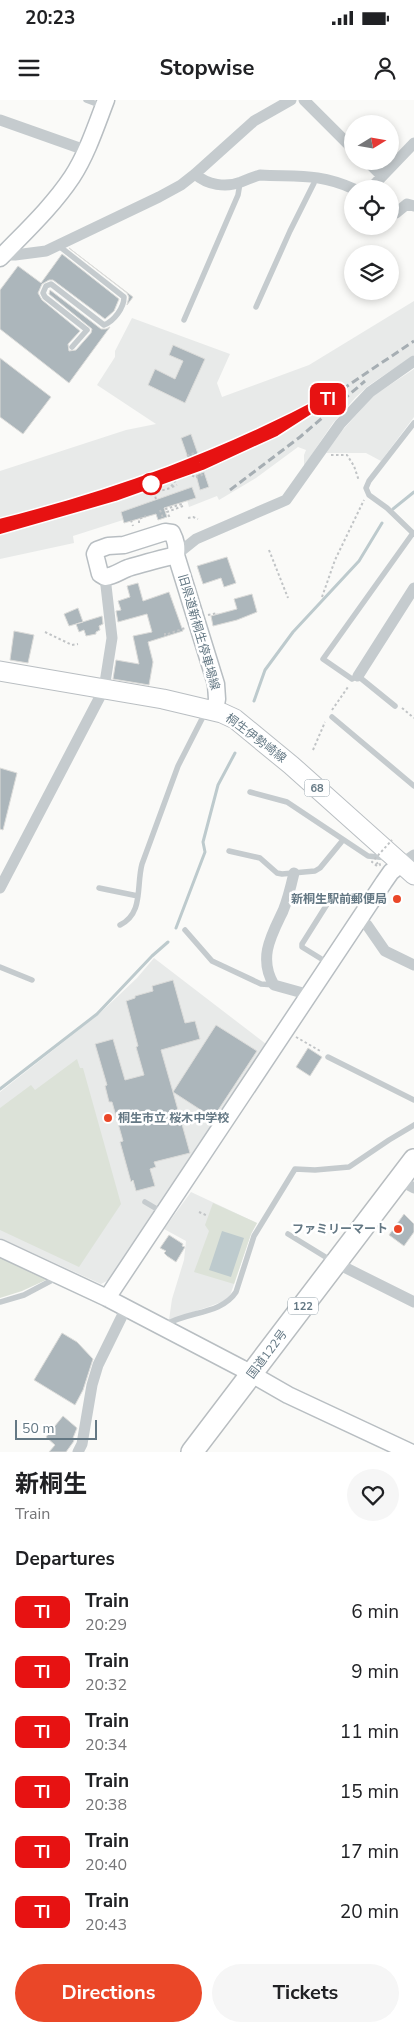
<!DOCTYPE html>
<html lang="en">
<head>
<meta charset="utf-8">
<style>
	:root { --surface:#fff; --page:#f6f6f6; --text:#202124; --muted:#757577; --accent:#ea4728 }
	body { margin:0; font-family:"Nunito Sans","Noto Sans JP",sans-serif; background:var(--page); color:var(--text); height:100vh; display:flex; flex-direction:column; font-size:19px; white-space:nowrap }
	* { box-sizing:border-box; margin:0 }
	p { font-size:16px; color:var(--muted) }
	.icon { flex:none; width:28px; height:28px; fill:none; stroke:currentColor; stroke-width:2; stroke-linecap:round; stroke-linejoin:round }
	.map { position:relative; height:1352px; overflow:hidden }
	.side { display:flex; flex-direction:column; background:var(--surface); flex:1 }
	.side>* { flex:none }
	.badge { padding:0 10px; border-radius:8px; font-size:18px; line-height:32px }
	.needle { width:32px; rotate:79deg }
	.tools { position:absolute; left:344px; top:15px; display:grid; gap:10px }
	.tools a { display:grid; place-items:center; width:55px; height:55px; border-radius:50%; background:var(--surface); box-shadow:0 2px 8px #0003; font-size:25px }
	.scale { position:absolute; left:15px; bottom:12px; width:82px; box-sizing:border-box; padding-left:5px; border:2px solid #647884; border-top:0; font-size:14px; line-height:18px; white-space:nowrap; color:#647884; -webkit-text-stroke:4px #fff; paint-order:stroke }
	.map>.badge { position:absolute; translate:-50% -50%; box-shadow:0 0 0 2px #fff }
	h2 { padding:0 15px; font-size:19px; line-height:45px }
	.round { display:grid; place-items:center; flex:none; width:52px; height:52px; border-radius:26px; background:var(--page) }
	.overview { display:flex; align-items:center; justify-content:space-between; height:85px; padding:0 15px }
	h1 { font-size:24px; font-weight:700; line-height:38px }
	.cta { display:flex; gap:10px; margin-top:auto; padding:10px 15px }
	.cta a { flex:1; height:58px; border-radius:30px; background:var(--accent); color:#fff; font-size:20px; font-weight:700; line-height:58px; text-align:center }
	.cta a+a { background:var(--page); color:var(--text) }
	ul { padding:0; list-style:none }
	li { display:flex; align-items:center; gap:15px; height:60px; padding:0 15px }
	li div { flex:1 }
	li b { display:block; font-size:19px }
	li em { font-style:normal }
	li .badge { min-width:55px; font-weight:700; text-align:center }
	.status { display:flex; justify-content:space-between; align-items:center; height:35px; padding:0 25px; background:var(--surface); direction:ltr }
	.status svg { height:14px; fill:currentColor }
	header { display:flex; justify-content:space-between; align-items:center; height:65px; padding:0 15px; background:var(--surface); font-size:22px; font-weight:700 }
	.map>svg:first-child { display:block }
	.built { fill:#e8eae9 }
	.green { fill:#dce2d8 }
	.water { fill:#bdcacd }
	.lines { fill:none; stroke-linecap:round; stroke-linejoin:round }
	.stream { stroke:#bdcacd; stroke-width:3 }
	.building { fill:#acb6bb; stroke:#dcdcda }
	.secondary-casing { stroke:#b8bec2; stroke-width:19 }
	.primary-casing { stroke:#b9bec2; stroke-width:21 }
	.highway-casing { stroke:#b8bdc0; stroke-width:24 }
	.path { stroke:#c1c4c6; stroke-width:2; stroke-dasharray:2.5 2.5; stroke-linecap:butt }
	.lane { stroke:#c5cbce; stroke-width:5.5 }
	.street { stroke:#c5cbce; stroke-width:11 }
	.secondary { stroke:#fff; stroke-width:16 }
	.primary { stroke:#fff; stroke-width:19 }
	.highway { stroke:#fff; stroke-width:21 }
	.rail { stroke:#a6aeb3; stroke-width:3; stroke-dasharray:8 4; stroke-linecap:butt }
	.path-bridge { stroke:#c1c4c6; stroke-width:2; stroke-dasharray:2.5 2.5; stroke-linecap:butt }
	.line-casing { stroke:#fff; stroke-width:11 }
	.line { stroke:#e71212; stroke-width:8 }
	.stop-dot { fill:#fff; stroke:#e71212; stroke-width:2.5 }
	.poi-dot { fill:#ea4728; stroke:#fff; stroke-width:2 }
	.labels { text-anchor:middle; stroke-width:5; stroke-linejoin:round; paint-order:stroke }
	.shield { fill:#fff; stroke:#92a0a9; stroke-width:1 }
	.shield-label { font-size:11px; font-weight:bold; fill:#647884 }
	.street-label { font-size:12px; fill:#647884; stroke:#fff }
	.poi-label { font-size:12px; font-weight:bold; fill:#647884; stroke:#fff; text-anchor:end }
</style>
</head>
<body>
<div class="status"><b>20:23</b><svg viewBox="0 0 49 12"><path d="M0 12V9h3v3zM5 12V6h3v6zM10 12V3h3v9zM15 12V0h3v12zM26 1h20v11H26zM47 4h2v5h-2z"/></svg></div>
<header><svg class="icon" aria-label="menu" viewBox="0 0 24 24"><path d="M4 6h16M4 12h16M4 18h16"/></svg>Stopwise<svg class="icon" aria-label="person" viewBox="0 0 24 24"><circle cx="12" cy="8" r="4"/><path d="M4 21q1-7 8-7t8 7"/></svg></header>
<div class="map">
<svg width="414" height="1352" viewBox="0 0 414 1352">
	<rect width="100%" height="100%" fill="#fafaf8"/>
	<path class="built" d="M414,201V255L368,286L356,297L333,323L304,366V355L306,350L298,347L256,378L219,400L217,396L189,407L187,400L155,411L156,414L146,417V415L123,420L73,436L74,443L0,459V371L126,330L156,324L97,285L115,257V251L132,218L230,254L217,283L222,297L309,265Z
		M414,269V317L381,361L366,353H326L341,332L373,296Z
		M154,858L266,944L109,1180L101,1184L0,1138V992L99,914L137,878Z
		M191,1092L257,1123L251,1134L230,1196L224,1201L208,1207L169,1220L172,1199L184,1160L186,1141L164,1129Z"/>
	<path class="green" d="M77,959L80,968H83L121,1104L79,1167L0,1130V1008L31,985L35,990Z
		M213,1103L257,1123L251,1134L234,1184L194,1172L209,1131L205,1125Z
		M0,1156L47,1178L46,1180L22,1191L0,1198Z"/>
	<path class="water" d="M222,1131L244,1138L231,1177L209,1170Z"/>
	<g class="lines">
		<path class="stream" d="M393,409L414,392
			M254,601L265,570L293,532L359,461L382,423
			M176,828L205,752L203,742L218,685L235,653
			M0,989L97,914L152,856L168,842"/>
	</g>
	<path class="building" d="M69,148L133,197L127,205L129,197L127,193Z
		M62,154L119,199L114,211L105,219L53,180H49L42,184L38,193L42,200L80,231L68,244L69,251L76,250L91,233L92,229L49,194L50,190L101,229H106L110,227L69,283L0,229V190L18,166L41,183Z
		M173,245L205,259L185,303L148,285L155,269L175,279L183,261L169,255Z
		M0,258L51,297L23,334L0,317Z
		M191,334L198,354L188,358L181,338Z
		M204,372L209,387L200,390L196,375Z
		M192,387L196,398L164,408L167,417L158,420L156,414L124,423L121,412Z
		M227,457L236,483L224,487L221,478L203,484L197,466Z
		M138,483L143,501L169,492L183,531L148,542L153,562L149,585L113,579L116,560L139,564L133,536L152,532L147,514L118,522L116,511L121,510L118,501L130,497L127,486Z
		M252,494L257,512L237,520L213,526L211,516L237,509L234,499Z
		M78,508L83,522L69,526L64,514Z
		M102,516L103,524L99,526L100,530L96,532V534L86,536L84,530L79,532L76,524Z
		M14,531L34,535L28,563L10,560Z
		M0,668L17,673L3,730L0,729Z
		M173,880L185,923L195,921L200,939L161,950L173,992L216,925L257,951L213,1018L173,992L190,1053L154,1062L156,1067L150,1069L155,1086L136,1091L133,1080L131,1082L120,1042L123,1041L112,1002H109L105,986L107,985L95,944L113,939L125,980L144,975L136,947L138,946L126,901L135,898V896L153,891L152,886Z
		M308,948L322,957L310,976L296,967Z
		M404,1114L414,1124V1132L404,1146L389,1135Z
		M169,1135L183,1144L182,1146L185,1147L176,1162L167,1156L164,1153L166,1151L160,1148Z
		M62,1233L77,1242L93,1259L83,1290L75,1305L34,1280Z
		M63,1316L77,1328L73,1338L74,1341L66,1352H49L55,1345L46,1337Z"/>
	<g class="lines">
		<defs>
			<path id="secondary" d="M0,158C25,132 52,107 72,77C87,54 96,26 106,0
				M165,432L172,433C176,441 177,446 176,455C160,459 144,463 128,468C120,471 114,476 105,477L100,474L95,454L97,450L108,446L124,445Z
				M176,455L216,584L217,599L215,610
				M0,1148L107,1198L241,1268L288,1295L410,1352
				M107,1198L384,782L391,772L401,764"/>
			<path id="primary" d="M0,571L163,599L222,613L235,619L291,665L414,775"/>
			<path id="highway" d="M192,1352L414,1060"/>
		</defs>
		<use href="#secondary" class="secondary-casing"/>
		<use href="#primary" class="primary-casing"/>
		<use href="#highway" class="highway-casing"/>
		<path class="path" d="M331,355H347L354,366L359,381
			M172,387L177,385
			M156,399L154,393L170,388L176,380L190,375L196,377
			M166,408V409L182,404L183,406L167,412L170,418
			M160,410L163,418
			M188,418L193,417L198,419
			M131,420L133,426
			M139,423V419L146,416
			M269,450L288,498
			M322,497L335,460L364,400
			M208,515L217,513V514
			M45,532L72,545L78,544
			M165,533V535L185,528
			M402,608L414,618
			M332,610L348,587
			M313,650L325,622
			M296,937L322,952
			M199,1112L208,1116"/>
		<path class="lane" d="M86,0L102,6
			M59,146L124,197C124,208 114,221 104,225L51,184L46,186L43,193L45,197L87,230L72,247
			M256,207L290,131L314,83V78
			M184,220L238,95L240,83
			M414,323L369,381L366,388L369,395L387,408L414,434
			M395,606L358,576L352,579L323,559L413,433
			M332,617L414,686
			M250,692L287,702L368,756L388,758
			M229,751L260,758L277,773L282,774L315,771L320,768L343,740
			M99,788L138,796
			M120,825C144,813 136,786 142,764L178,666L206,611
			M185,830L212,861L261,884L274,885
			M328,863L302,847V844L331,798
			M0,867L32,880
			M328,957L414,1000
			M145,1102L162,1112
			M288,1134L332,1161
			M0,1202L24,1195L58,1177
			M165,1225C187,1211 221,1215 236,1192L254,1136L295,1069L315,1070L349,1067L389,1040L414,1025"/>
		<path class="street" d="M304,0L352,48
			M0,20L85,50
			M367,61L382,76
			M195,74C207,85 226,88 241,82C248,79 253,77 260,75C297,77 319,73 354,89
			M370,89L414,43
			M390,112L396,113L407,104L414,106
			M3,155H15L46,151L159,97L181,85L195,74L254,21L291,0
			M176,455L196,439L286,400L340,324L370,292L414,261
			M358,576L414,488
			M401,764L414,755
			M294,773C291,786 288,799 283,811C271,836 258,858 274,885L310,895
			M0,788L104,589L112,538L105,477
			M360,819L367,825L385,851L414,865
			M399,1080L414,1088
			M336,1163L414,1202
			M78,1352L82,1344L92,1285L98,1265L126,1208"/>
		<use href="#secondary" class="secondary"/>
		<use href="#primary" class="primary"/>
		<use href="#highway" class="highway"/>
		<path class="rail" d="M230,390L300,337L365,281
			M0,430L115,397L235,352L298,319L414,241"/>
		<path class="path-bridge" d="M187,356L194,353L202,375L196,377
			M376,764L379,762L380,765L377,766L372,762L392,740"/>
	</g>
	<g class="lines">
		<defs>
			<path id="line" d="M0,423C118,393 222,355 329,298L276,332L202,366L115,397L0,430"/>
		</defs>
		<use href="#line" class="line-casing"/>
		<use href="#line" class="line"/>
	</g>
	<circle class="stop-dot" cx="151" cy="384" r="10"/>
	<g class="poi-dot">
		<circle cx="397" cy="799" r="5"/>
		<circle cx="108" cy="1018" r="5"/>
		<circle cx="398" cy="1129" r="5"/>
	</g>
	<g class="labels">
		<g class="shield">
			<rect x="304.5" y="679.5" width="25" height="17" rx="4"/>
			<rect x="288" y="1197.5" width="30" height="17" rx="4"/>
		</g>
		<g class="shield-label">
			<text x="317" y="692">68</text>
			<text x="303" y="1210">122</text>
		</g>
		<g class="street-label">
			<text transform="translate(199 532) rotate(74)" y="4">旧県道新桐生停車場線</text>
			<text transform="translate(256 638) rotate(37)" y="4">桐生伊勢崎線</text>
			<text transform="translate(267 1254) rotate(-53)" y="4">国道122号</text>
		</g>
		<g class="poi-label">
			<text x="387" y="803">新桐生駅前郵便局</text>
			<text x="118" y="1022" text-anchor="start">桐生市立 桜木中学校</text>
			<text x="388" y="1133">ファミリーマート</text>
		</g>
	</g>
</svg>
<div class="tools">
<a><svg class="needle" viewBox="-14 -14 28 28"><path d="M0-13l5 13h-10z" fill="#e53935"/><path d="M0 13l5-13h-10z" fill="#757577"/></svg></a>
<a><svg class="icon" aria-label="locate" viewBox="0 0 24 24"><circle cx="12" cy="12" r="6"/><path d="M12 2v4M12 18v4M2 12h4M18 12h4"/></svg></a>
<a><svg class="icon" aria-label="layers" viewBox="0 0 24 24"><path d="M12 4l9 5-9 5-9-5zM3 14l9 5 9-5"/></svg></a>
</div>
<div class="scale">50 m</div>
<b class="badge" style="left:328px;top:299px;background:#e71212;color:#fff">TI</b>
</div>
<section class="side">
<div class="overview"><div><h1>新桐生</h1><p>Train</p></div><a class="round"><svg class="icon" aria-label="heart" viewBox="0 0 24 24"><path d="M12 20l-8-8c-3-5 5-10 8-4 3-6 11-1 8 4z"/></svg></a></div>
<h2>Departures</h2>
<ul>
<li><span class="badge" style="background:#e71212;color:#fff">TI</span><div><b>Train</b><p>20:29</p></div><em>6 min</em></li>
<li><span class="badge" style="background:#e71212;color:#fff">TI</span><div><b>Train</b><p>20:32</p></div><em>9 min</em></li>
<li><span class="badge" style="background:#e71212;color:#fff">TI</span><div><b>Train</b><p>20:34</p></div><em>11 min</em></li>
<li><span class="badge" style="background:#e71212;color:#fff">TI</span><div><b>Train</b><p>20:38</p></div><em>15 min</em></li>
<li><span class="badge" style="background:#e71212;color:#fff">TI</span><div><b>Train</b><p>20:40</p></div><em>17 min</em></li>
<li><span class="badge" style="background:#e71212;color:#fff">TI</span><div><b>Train</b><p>20:43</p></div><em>20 min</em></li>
</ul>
<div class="cta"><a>Directions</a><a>Tickets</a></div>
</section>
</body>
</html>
